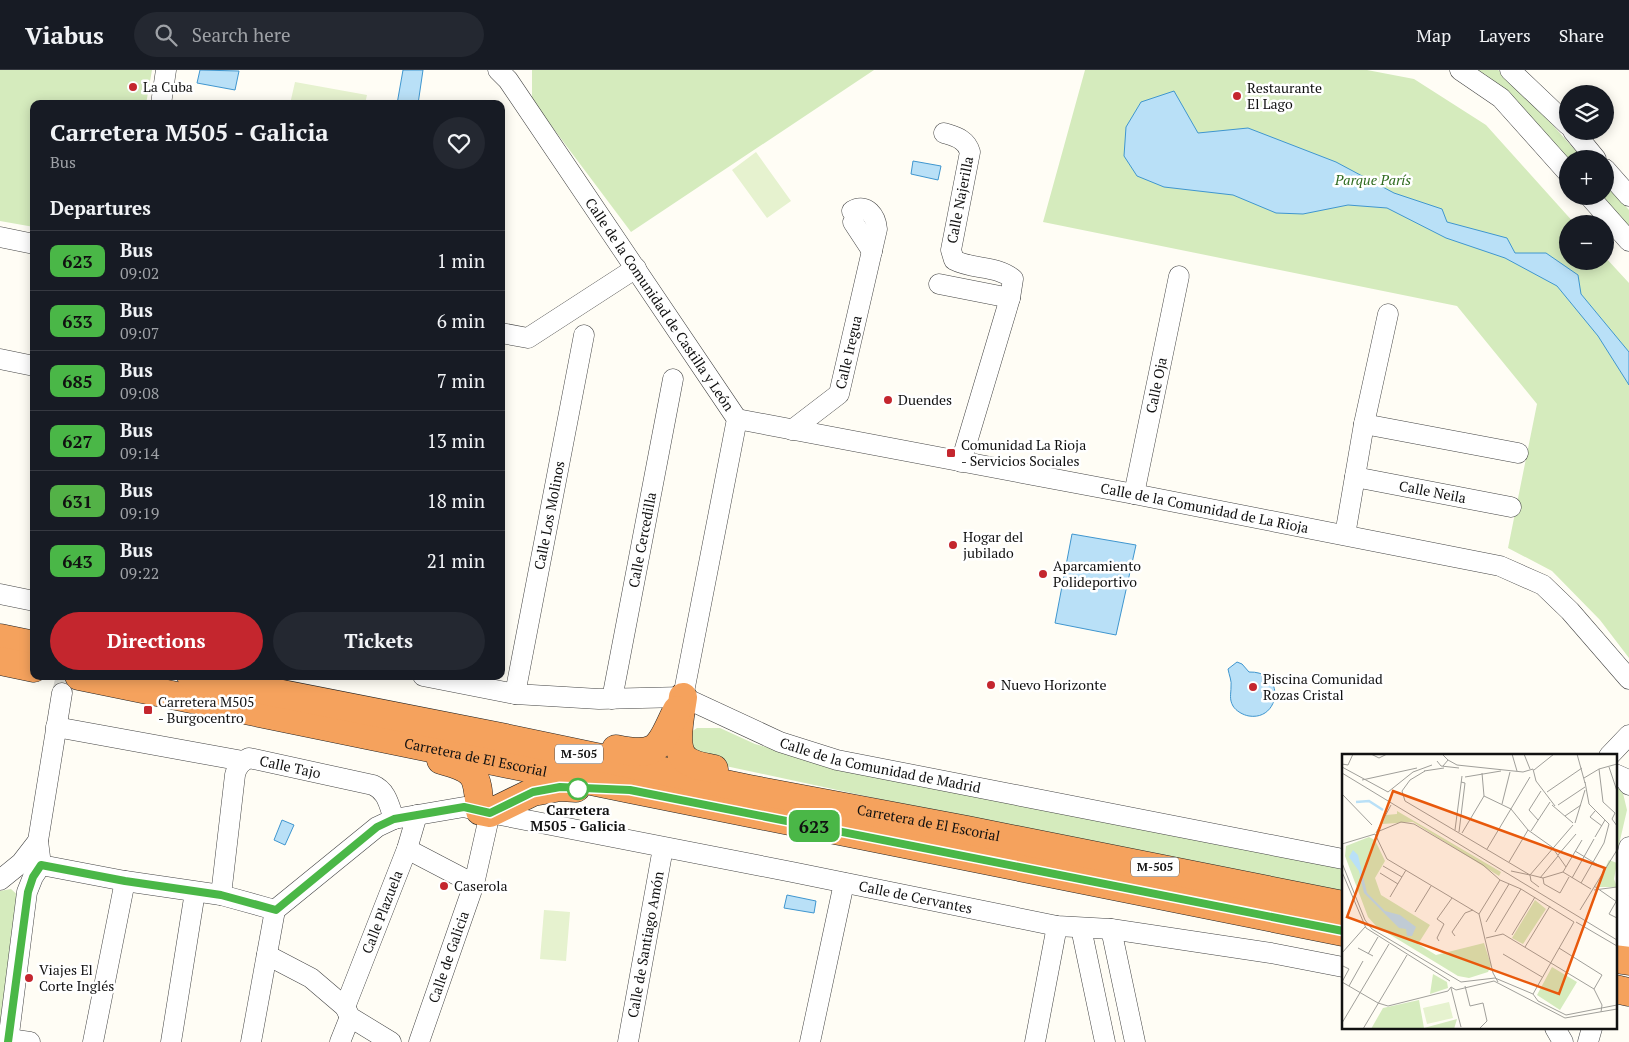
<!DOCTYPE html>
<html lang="en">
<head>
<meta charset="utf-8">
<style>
	:root { --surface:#171b24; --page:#242831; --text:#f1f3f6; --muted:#9ea1a6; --line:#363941; --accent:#c4262e }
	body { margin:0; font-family:"PT Serif",serif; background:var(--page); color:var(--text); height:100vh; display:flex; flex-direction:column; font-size:19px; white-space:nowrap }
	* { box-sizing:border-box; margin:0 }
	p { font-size:16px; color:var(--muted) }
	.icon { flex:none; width:28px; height:28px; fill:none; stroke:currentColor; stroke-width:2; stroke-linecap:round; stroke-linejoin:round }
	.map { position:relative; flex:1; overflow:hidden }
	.side { position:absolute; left:30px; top:30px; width:475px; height:580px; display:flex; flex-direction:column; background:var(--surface); border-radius:10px; box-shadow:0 2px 12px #0003 }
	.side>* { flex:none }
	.badge { padding:0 10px; border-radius:8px; font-size:18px; line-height:32px }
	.tools { position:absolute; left:1559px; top:15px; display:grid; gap:10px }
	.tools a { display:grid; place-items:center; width:55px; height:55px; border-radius:50%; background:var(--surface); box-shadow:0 2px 12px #0003; font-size:25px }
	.map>.badge { position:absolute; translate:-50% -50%; box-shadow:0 0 0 2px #fff }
	h2 { padding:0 20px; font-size:19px; line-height:45px }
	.round { display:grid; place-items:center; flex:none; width:52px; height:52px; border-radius:26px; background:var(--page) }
	.headline { display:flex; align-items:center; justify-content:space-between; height:85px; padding:0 20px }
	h1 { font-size:24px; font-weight:700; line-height:38px }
	.action { display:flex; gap:10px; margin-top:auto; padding:10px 20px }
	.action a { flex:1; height:58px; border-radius:30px; background:var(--accent); color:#fff; font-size:20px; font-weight:700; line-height:58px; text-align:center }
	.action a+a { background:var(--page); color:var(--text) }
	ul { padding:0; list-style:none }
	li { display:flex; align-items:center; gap:15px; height:60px; padding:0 20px; border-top:1px solid var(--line) }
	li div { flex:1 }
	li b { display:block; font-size:19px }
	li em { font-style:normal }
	li .badge { min-width:55px; font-weight:700; text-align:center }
	header { display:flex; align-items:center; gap:30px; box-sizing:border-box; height:70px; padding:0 25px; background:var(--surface); border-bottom:1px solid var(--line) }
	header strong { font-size:24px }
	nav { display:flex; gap:28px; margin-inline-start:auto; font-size:18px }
	.search { width:350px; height:45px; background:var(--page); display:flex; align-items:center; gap:12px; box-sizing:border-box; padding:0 18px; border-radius:28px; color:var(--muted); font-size:19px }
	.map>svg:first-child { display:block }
	.green { fill:#d5ebbd }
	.pitch { fill:#e6f2cf }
	.water { fill:#b9e0f7; stroke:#3f96cf }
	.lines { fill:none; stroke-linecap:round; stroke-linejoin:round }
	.minor-tunnel { stroke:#dbdad3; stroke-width:20; stroke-dasharray:20 10; stroke-linecap:butt }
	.minor-casing { stroke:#444; stroke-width:21 }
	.highway-casing { stroke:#222; stroke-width:29 }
	.minor { stroke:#fff; stroke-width:20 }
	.highway { stroke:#f5a25d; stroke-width:28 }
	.line-casing { stroke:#fff; stroke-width:11 }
	.line { stroke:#4ab747; stroke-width:8 }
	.poi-dot { fill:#c4262e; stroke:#fff; stroke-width:2 }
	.stop-dot { fill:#fff; stroke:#4ab747; stroke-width:2.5 }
	.labels { text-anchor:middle; stroke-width:5; stroke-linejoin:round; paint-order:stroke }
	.shield { fill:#fff; stroke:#585858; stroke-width:1 }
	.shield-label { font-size:12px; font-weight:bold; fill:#111 }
	.poi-label { font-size:14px; fill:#111; stroke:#fff; text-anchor:start }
	.park-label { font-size:14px; font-style:italic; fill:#2f6b1f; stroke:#fff }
	.street-label { font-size:14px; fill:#111; stroke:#fff }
	.stop-label { font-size:14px; font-weight:bold; fill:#111; stroke:#fff }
	.inset-river { fill:none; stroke:#b9e0f7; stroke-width:2.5 }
	.inset-road { fill:none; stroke:#a09f9a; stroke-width:1 }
	.view { fill:#e8590c; fill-opacity:0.15; stroke:#e8590c; stroke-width:2.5 }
	.inset-edge { fill:none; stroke:#111; stroke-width:2.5 }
</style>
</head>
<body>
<header>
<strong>Viabus</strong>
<div class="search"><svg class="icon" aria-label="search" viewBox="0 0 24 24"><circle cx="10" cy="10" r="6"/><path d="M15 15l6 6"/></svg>Search here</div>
<nav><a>Map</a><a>Layers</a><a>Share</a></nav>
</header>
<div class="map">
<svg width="1629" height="972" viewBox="0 0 1629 972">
	<rect width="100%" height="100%" fill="#fffdf5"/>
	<path class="green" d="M0,0H152L146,34H34V157L0,151Z
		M532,0H874L631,162L532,30Z
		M1085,0H1367L1414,9L1486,55L1575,154H1568V191H1605V187L1629,213V588L1600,550L1552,501L1508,478L1537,334L1457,236L1043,152Z
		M1478,0H1498L1515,13L1583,89H1568L1504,20Z
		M1605,113L1629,140V159L1600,126H1605Z
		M697,658H720L755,674L829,694L1343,797V825L967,748L693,689L685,666Z
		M1615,717L1622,719L1627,740L1615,792Z
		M11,819L23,830L0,972V821Z"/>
	<path class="pitch" d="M295,12L367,25L365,34H290Z
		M756,82L791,131L767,148L732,100Z
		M544,840L570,842L566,891L540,889Z"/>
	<path class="water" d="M200,0L239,1L235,20L197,13Z
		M403,0H423L418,34H397Z
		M1174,21L1198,63L1248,58L1336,92L1394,123L1442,139L1447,152L1507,168L1515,183H1546L1578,205L1581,224L1629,282V315L1598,266L1557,216L1505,188L1446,168L1387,138L1348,135L1303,144L1276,143L1233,125L1164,117L1137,106L1124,86L1126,57L1141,32Z
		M913,91L941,96L938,110L911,104Z
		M1072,464L1136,475L1116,565L1055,553Z
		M1237,592L1242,594L1249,602C1287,601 1280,651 1249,646C1243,645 1236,641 1233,636C1229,629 1231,624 1231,617C1232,611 1229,605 1228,599Z
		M282,750L294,755L285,775L274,770Z
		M787,825L816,831L814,843L784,838Z"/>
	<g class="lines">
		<path class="minor-tunnel" d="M62,623L66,606"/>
		<defs>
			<g id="minor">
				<path id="s1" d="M498,0L508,10L737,349L683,627"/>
				<path d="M1460,0L1501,28L1568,103"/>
				<path d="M1510,0L1568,55"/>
				<path d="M161,34L166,0"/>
				<path d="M1573,61L1596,89"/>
				<path d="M944,63C956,67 966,69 970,82L951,180L954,190C973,200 997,195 1013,209L1010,228L961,392"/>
				<path d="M1605,99L1629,126"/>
				<path d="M1589,126L1629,171"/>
				<path d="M853,152L872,181"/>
				<path d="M0,167L34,174"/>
				<path d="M939,214L1010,228"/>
				<path d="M501,263L528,268L636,198"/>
				<path d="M0,289L34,296"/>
				<path id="s2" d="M737,349L1134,424L1500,496L1543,515L1570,541L1629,609"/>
				<path d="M1364,354L1518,383"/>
				<path id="s3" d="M792,360L839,324L877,159C876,147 867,132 852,141"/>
				<path id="s4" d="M1355,407L1511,437"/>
				<path id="s5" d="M1134,424L1179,206"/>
				<path d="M1345,465L1364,354L1388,244"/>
				<path d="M0,524L34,531"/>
				<path id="s6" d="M423,606L515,624L599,629L683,627L780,672L837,690L1343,789"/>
				<path id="s7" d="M515,624L584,265"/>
				<path id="s8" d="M612,629L673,309"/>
				<path d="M56,657L243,691"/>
				<path d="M1609,686L1629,665"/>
				<path d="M1615,704L1624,708L1629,715"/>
				<path d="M407,779L474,814"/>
				<path d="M41,795L125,811L221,825L275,840"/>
				<path d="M0,810L21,793L38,771"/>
				<path id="s9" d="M221,825L235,705C237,696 241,692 249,688L373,715C387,721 389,735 394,749"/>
				<path d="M275,840L377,757L394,749L464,737L480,741"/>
				<path d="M1615,842L1629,777"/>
				<path d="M1081,858L1105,972"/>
				<path d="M1111,859L1135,972"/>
				<path d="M1622,870L1629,835"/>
				<path d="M267,885L311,908L345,937L350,947L391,972"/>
				<path id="s10" d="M345,937L407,779L417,745"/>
				<path d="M1555,958L1563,972"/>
				<path d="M9,969L30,972"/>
				<path d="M8,972L27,822L33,807L41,795L38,771L62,623"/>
				<path d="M93,972L125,811"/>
				<path d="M171,972L195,822"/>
				<path d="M251,972L275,840"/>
				<path d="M340,972L350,947"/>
				<path id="s11" d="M419,972L474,814L490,743L792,802L1057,856L1111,859L1271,883L1343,897"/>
				<path id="s12" d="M628,972L663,778"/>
				<path d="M810,972L844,813"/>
				<path d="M1035,972L1057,856"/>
				<path d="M1588,972L1592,958"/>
			</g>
			<g id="highway">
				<path d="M0,568L34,575"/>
				<path d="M0,591L34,598"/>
				<path id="s13" d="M79,606L630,719L1343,862"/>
				<path id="s14" d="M191,606L501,667L749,719L967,760L1343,835"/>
				<path d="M683,627C681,644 671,681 688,691C695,696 705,697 714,699"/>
				<path d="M616,679C661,688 659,676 677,640"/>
				<path d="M441,690C478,700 477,705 480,741L490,743L533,722L560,717L576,718"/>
				<path d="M1615,889L1629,891"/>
				<path d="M1615,919L1629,922"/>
			</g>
		</defs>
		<use href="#minor" class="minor-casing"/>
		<use href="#highway" class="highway-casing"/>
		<use href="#minor" class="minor"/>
		<use href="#highway" class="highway"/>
	</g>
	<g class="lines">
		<defs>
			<path id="line" d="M8,972L28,822L33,807L41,795L125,811L221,825L276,840L377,757L394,749L464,737L490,743L533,722L560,717L630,720L1343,861"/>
		</defs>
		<use href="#line" class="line-casing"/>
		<use href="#line" class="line"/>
	</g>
	<g class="poi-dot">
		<circle cx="133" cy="17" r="5"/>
		<circle cx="1237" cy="26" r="5"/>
		<circle cx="888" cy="330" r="5"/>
		<rect x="946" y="378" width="10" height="10" rx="2.5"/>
		<circle cx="953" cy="475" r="5"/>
		<circle cx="1043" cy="504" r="5"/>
		<circle cx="991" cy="615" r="5"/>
		<circle cx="1253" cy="617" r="5"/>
		<rect x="143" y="635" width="10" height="10" rx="2.5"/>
		<circle cx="444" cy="816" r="5"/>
		<circle cx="29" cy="908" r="5"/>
	</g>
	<circle class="stop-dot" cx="578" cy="719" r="10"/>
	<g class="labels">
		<g class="shield">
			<rect x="555" y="674.5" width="48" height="19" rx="4"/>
			<rect x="1131" y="787.5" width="48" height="19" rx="4"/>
		</g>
		<g class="shield-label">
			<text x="579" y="688">M-505</text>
			<text x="1155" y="801">M-505</text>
		</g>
		<g class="poi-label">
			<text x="143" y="22">La Cuba</text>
			<text x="1247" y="23">Restaurante<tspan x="1247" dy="16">El Lago</tspan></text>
			<text x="898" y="335">Duendes</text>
			<text x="961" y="380">Comunidad La Rioja<tspan x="961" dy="16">- Servicios Sociales</tspan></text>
			<text x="963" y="472">Hogar del<tspan x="963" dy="16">jubilado</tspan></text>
			<text x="1053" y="501">Aparcamiento<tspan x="1053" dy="16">Polideportivo</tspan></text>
			<text x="1263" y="614">Piscina Comunidad<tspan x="1263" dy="16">Rozas Cristal</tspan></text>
			<text x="1001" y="620">Nuevo Horizonte</text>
			<text x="158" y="637">Carretera M505<tspan x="158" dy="16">- Burgocentro</tspan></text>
			<text x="454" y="821">Caserola</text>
			<text x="39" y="905">Viajes El<tspan x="39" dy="16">Corte Inglés</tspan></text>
		</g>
		<g class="park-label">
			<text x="1373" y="115">Parque París</text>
		</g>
		<g class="street-label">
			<text transform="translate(960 130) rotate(-79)" y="5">Calle Najerilla</text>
			<text dy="5" stroke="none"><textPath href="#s1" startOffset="285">Calle de la Comunidad de Castilla y León</textPath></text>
			<text dy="5" stroke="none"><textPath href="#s3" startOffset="102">Calle Iregua</textPath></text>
			<text dy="5" stroke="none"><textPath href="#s5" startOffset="111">Calle Oja</textPath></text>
			<text dy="5" stroke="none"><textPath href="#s4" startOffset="79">Calle Neila</textPath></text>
			<text dy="5" stroke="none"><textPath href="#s2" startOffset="476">Calle de la Comunidad de La Rioja</textPath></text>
			<text dy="5" stroke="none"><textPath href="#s7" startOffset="182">Calle Los Molinos</textPath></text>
			<text dy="5" stroke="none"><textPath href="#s8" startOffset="162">Calle Cercedilla</textPath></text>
			<text dy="5" stroke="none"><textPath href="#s13" startOffset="405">Carretera de El Escorial</textPath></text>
			<text dy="5" stroke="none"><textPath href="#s6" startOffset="472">Calle de la Comunidad de Madrid</textPath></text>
			<text dy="5" stroke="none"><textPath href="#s9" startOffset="186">Calle Tajo</textPath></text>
			<text dy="5" stroke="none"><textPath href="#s14" startOffset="752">Carretera de El Escorial</textPath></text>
			<text dy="5" stroke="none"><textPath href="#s11" startOffset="674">Calle de Cervantes</textPath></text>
			<text dy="5" stroke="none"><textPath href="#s10" startOffset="102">Calle Plazuela</textPath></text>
			<text dy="5" stroke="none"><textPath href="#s12" startOffset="99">Calle de Santiago Amón</textPath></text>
			<text dy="5" stroke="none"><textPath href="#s11" startOffset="90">Calle de Galicia</textPath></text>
		</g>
		<g class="stop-label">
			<text x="578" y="745">Carretera<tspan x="578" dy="16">M505 - Galicia</tspan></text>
		</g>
	</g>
	<g transform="translate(1342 684)">
		<rect width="275" height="275" fill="#fffdf5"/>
		<path d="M55,57L159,118L157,122L71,68L40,70L44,61L55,60ZM27,83L33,86L43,107L33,124L39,141L88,171L76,190L94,201L142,189L149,211L146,218L127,224L116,222L34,172L26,163L3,102L4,92ZM267,106L275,109L272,125L275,133H254ZM193,146L204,155L181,190L170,184ZM210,213L235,228L218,256L195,241ZM91,220L105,228L106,234L88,240ZM77,246L82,274L115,265L112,275H29L41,254Z" fill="#d5ebbd"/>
		<path d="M107,248L111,264L85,270L81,254Z" fill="#e6f2cf"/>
		<path d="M11,96L16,101L25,139L43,157L58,161L74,173L70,182H65L64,175L57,174L22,139L17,117L7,103Z" fill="#b9e0f7"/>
		<path class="inset-river" d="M14,48L27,47L41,56"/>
		<path class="inset-road" d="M29,0L37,4L45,0M100,0L106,6L101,12M170,0L175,17M182,0L188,15M235,0L243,29M106,6L115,11L181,18L191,15L194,27L213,52M95,7L99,12L117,14M0,10L6,11L11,0M0,13L46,38L71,18L90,11M267,13L275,37M257,15L261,48L273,59M192,16L212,0M82,17L102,14M0,19L275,186M140,19L142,42L169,55L186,76L210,93L224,113M123,23L159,17M242,24L257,15L275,10M20,26L75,14M68,26L60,37L63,47L188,121L231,71M68,26L83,17M205,38L240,14M0,40L30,71M160,50L168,18M210,51L231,69M216,51L243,33M253,57L248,63L260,72M273,59L270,65L275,72M223,62L239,51M196,66L187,56L199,37M233,69L243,36M113,76L120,22M189,77L208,48M35,78L59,68L72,70L141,111L158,126L179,135L232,168M117,78L123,29L119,28M34,79L49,51M120,79L142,42M33,80L45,105L137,160M253,83L263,66M0,90L33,80M145,95L188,23M233,97L261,114M216,101L234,80M167,108L186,76M0,109L23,166L30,175L119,228M41,112L60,123M169,117L188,121L189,127L197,133M0,118L24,174L108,227M221,118L240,86M221,118L249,135M38,119L56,130M189,121L201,124L221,118M198,124L216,102M201,124L202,130L218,139L227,123M230,124L252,85M239,129L262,89L267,70L247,50L243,28M252,132L275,148M252,136L275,133M48,143L64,116M275,146L267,160L275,164M238,156L275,96M73,158L89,132M144,168L167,130M234,168L275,192M153,178L179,135M170,181L193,143M113,182L110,178L123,159L131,156M144,184L161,180L252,235L260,251L259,258M97,187L95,184L102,170L95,165L110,144M183,193L208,152M16,194L31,202M217,194L260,221L252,235M0,199L23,173M26,200L36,183M161,200L200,223M0,228L36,249L46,252L106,237L109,233M0,228L7,215L1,212M119,228L153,224L191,240M156,228L151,219L137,160L158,126M7,232L21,207M123,232L128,252L141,249L145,267L137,275M109,233L114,236L152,227L223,264L275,255M109,234L119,273M191,240L196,247L224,261L275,251M191,240L232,168M0,269L47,190M21,275L65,201"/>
		<path class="view" d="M51,37L263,114L217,240L5,163Z"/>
		<rect width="275" height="275" class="inset-edge"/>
	</g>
</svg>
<div class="tools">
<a><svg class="icon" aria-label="layers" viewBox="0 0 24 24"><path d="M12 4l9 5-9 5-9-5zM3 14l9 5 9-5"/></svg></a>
<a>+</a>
<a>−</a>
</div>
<b class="badge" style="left:814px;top:756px;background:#4ab747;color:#111">623</b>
<section class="side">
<div class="headline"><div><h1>Carretera M505 - Galicia</h1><p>Bus</p></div><a class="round"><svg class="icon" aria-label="heart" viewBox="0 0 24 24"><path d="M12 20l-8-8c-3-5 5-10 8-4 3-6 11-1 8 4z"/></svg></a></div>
<h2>Departures</h2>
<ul>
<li><span class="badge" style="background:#4ab747;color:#111">623</span><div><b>Bus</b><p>09:02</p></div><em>1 min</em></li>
<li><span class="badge" style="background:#4ab747;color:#111">633</span><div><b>Bus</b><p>09:07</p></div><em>6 min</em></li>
<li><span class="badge" style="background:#4ab747;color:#111">685</span><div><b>Bus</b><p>09:08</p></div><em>7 min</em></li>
<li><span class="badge" style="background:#4ab747;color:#111">627</span><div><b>Bus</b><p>09:14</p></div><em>13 min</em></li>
<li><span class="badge" style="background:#53b247;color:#111">631</span><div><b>Bus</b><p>09:19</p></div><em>18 min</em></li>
<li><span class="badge" style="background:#4ab747;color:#111">643</span><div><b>Bus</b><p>09:22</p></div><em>21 min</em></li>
</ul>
<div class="action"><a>Directions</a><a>Tickets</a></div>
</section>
</div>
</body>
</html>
